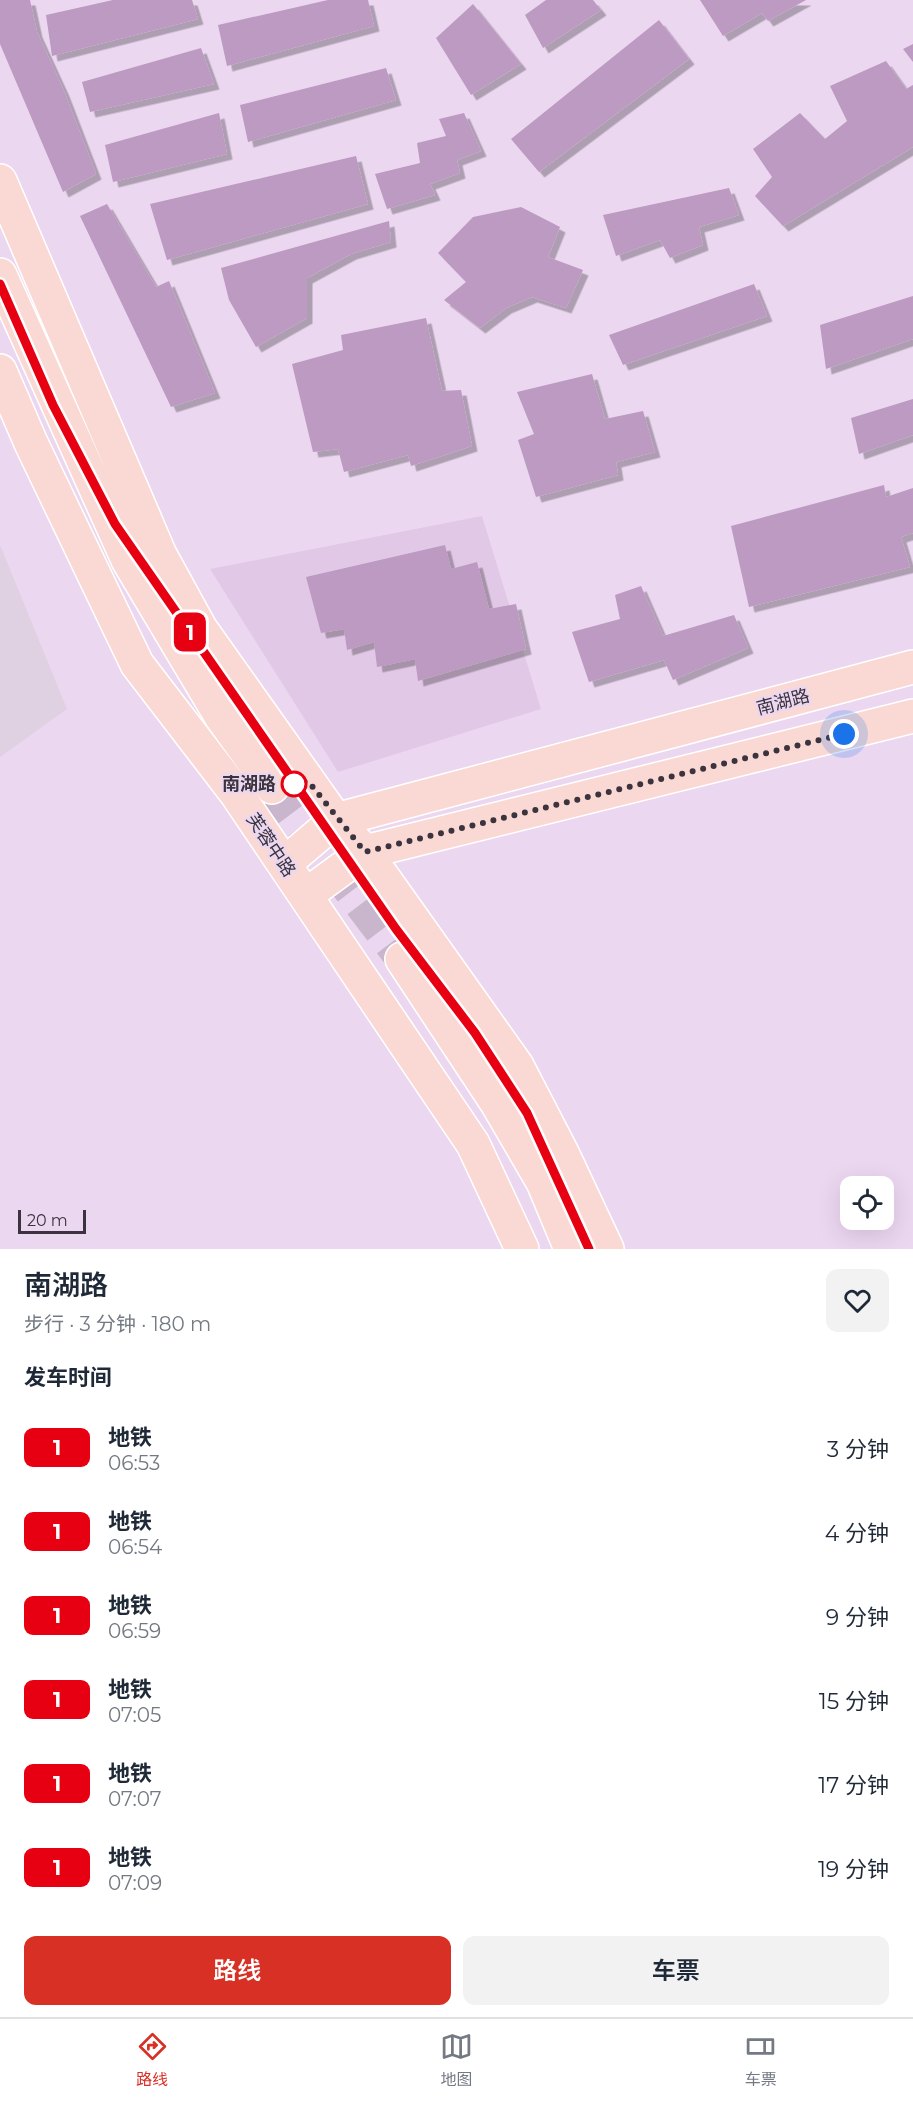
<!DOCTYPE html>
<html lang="zh">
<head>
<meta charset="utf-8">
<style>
	:root { --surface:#fff; --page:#f2f2f3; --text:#1f2937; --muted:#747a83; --line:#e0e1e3; --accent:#d93025 }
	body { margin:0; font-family:Montserrat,"Noto Sans SC",sans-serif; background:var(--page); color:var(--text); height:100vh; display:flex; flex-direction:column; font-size:22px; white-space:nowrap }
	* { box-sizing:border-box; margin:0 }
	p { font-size:20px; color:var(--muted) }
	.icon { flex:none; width:33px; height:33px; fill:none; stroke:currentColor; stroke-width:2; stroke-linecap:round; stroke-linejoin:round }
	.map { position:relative; height:1249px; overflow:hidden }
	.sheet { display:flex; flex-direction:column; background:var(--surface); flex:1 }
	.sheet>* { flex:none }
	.badge { padding:0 12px; border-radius:9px; font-size:21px; line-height:39px }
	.buttons { position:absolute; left:840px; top:1176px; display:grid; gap:12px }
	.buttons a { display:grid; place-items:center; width:54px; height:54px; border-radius:12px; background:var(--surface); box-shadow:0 6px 24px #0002; font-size:30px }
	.scale { position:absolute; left:18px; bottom:15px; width:68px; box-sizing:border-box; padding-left:6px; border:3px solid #3b333d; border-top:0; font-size:16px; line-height:21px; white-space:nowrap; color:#3b333d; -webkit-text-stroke:4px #ecd7f1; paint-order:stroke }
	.you { position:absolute; width:30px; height:30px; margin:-15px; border:4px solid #fff; border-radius:50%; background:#1a73e8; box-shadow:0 0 0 9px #1a73e833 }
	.map>.badge { position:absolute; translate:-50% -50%; box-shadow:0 0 0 3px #fff }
	h2 { padding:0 24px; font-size:22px; line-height:54px }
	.round { display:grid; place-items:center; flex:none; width:63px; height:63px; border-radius:12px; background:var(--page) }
	.summary { display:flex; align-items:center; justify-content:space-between; height:102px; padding:0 24px }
	h1 { font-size:28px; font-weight:600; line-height:45px }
	.primary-button { display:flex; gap:12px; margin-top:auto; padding:12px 24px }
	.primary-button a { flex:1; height:69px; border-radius:12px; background:var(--accent); color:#fff; font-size:24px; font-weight:600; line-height:69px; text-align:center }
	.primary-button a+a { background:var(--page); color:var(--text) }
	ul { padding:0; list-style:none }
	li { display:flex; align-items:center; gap:18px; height:84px; padding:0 24px }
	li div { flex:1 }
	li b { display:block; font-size:22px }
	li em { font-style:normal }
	li .badge { min-width:66px; font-weight:700; text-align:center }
	.menu { display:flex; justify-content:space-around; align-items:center; height:84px; border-top:2px solid var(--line); background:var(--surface); font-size:16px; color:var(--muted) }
	.menu a { display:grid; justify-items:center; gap:3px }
	.menu .selected { color:var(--accent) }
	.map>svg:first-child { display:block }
	.built { fill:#e2c8e7 }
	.education { fill:#dfd0e2 }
	.building { fill:#bc9ac1; filter:url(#shadow) }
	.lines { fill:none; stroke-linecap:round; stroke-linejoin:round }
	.major-tunnel { stroke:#c9b6cd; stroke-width:33; stroke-dasharray:33 16; stroke-linecap:butt }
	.major-casing { stroke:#fff; stroke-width:36 }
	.major { stroke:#fad9d4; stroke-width:33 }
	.line-casing { stroke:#fff; stroke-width:14 }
	.line { stroke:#e60012; stroke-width:9 }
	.walk { stroke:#3b333d; stroke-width:6; stroke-dasharray:0 10.8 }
	.stop-dot { fill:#fff; stroke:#e60012; stroke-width:3 }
	.labels { text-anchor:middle; stroke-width:4.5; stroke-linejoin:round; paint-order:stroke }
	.street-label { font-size:18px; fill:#3b333d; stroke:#ecd7f1 }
	.stop-label { font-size:18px; font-weight:bold; fill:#3b333d; stroke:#ecd7f1; text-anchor:end }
</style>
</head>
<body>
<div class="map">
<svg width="913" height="1249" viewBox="0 0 913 1249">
	<defs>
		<filter id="shadow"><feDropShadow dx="5.5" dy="5.5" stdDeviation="0" flood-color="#0004"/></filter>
	</defs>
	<rect width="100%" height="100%" fill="#ecd7f1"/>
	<path class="built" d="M482,516L541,709L338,772L210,569Z"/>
	<path class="education" d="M0,545L67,709L0,757Z"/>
	<path class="building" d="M0,0H30L37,32L64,91L96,174L63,192L0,44Z
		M113,0H192L198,19L52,56L46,15Z
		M328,0H368L374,26L227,66L218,25Z
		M546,0H593L601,10L543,48L525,15Z
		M700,0H806L768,21L762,13L723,36Z
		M473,4L521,64L471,95L436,38Z
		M659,20L689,59L539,172L511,139Z
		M913,44V62L903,49Z
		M201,48L214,84L90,112L82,82Z
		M886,61L906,89L913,85V147L783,226L755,196L772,177L753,149L800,113L825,139L847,121L830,86Z
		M386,68L396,100L248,142L240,105Z
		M219,113L227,154L113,182L105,145Z
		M464,113L481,151L457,160L460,173L430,184L435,195L387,209L375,174L420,163L417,143L446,136L439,119Z
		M356,156L368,204L167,260L150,204Z
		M729,188L739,215L699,227L703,245L670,258L660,240L616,256L603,215Z
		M107,204L156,287L169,281L215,393L171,407L80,216Z
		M521,207L560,227L548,257L583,270L566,308L532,297L506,308L480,328L444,300L466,282L438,253L473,217Z
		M389,221L391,242L351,254L307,278V318L256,347L229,300L221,268Z
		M754,284L767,316L623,365L609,335Z
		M913,296V339L826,369L820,325Z
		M426,318L442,391L461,390L472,446L411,466L408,455L344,472L338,449L313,452L292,364L343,350L341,335Z
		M592,374L605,419L643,411L655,452L616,462L618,475L536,497L518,440L534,434L517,392Z
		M913,399V435L859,454L851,418Z
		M884,485L886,497L913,488V533L901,537L910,567L749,607L731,526Z
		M445,545L451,569L477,562L489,609L516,604L526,649L418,681L415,659L377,667L374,642L347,650L344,629L321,633L306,577Z
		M641,586L663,636L734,615L748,648L673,680L664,660L589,682L572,632L620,619L615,595Z"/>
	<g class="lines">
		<path class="major-tunnel" d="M272,787L402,959"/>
		<defs>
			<path id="major" d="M0,181L160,555L200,628L336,820L365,852L517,1066L562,1153L607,1249
				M0,275L128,560L221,716L272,787
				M0,371L31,443L137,664L236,793L473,1144L522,1249
				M284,864L336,820L913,667
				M306,895L365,852L913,716
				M402,959L497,1103L543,1182L571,1249"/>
		</defs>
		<use href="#major" class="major-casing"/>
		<use href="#major" class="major"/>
	</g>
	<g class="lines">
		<defs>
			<path id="line" d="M0,284L53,405L115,524L396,929L475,1033L527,1113L589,1249"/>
		</defs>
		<use href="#line" class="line-casing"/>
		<use href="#line" class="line"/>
		<path class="walk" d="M294,784L308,781L365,852L844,734"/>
	</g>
	<circle class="stop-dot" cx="294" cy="784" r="12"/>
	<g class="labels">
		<g class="street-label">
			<text transform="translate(783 702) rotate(-15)" y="6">南湖路</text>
			<text transform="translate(271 845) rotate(56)" y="6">芙蓉中路</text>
		</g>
		<g class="stop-label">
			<text x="276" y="790">南湖路</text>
		</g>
	</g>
</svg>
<div class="buttons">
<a><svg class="icon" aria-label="locate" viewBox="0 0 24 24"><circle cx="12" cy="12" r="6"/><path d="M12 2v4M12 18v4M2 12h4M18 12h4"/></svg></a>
</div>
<div class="scale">20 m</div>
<div class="you" style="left:844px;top:734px"></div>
<b class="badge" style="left:190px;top:632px;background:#e60012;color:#fff">1</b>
</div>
<section class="sheet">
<div class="summary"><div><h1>南湖路</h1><p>步行 · 3 分钟 · 180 m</p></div><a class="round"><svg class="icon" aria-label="heart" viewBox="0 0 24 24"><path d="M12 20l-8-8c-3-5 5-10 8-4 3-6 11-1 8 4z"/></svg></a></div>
<h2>发车时间</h2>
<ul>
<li><span class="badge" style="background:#e60012;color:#fff">1</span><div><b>地铁</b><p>06:53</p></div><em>3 分钟</em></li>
<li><span class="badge" style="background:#e60012;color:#fff">1</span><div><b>地铁</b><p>06:54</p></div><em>4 分钟</em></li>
<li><span class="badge" style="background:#e60012;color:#fff">1</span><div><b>地铁</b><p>06:59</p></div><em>9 分钟</em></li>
<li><span class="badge" style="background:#e60012;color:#fff">1</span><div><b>地铁</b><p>07:05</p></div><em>15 分钟</em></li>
<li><span class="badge" style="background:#e60012;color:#fff">1</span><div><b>地铁</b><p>07:07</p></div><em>17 分钟</em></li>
<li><span class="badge" style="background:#e60012;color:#fff">1</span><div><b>地铁</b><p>07:09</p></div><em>19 分钟</em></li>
</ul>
<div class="primary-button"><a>路线</a><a>车票</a></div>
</section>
<nav class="menu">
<a class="selected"><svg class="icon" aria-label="directions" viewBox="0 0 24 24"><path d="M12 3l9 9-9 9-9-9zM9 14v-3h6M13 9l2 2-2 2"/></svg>路线</a>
<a><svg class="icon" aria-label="map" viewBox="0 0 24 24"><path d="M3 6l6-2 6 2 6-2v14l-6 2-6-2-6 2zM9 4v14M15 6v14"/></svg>地图</a>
<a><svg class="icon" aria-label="tickets" viewBox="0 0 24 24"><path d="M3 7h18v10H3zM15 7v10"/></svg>车票</a>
</nav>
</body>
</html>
